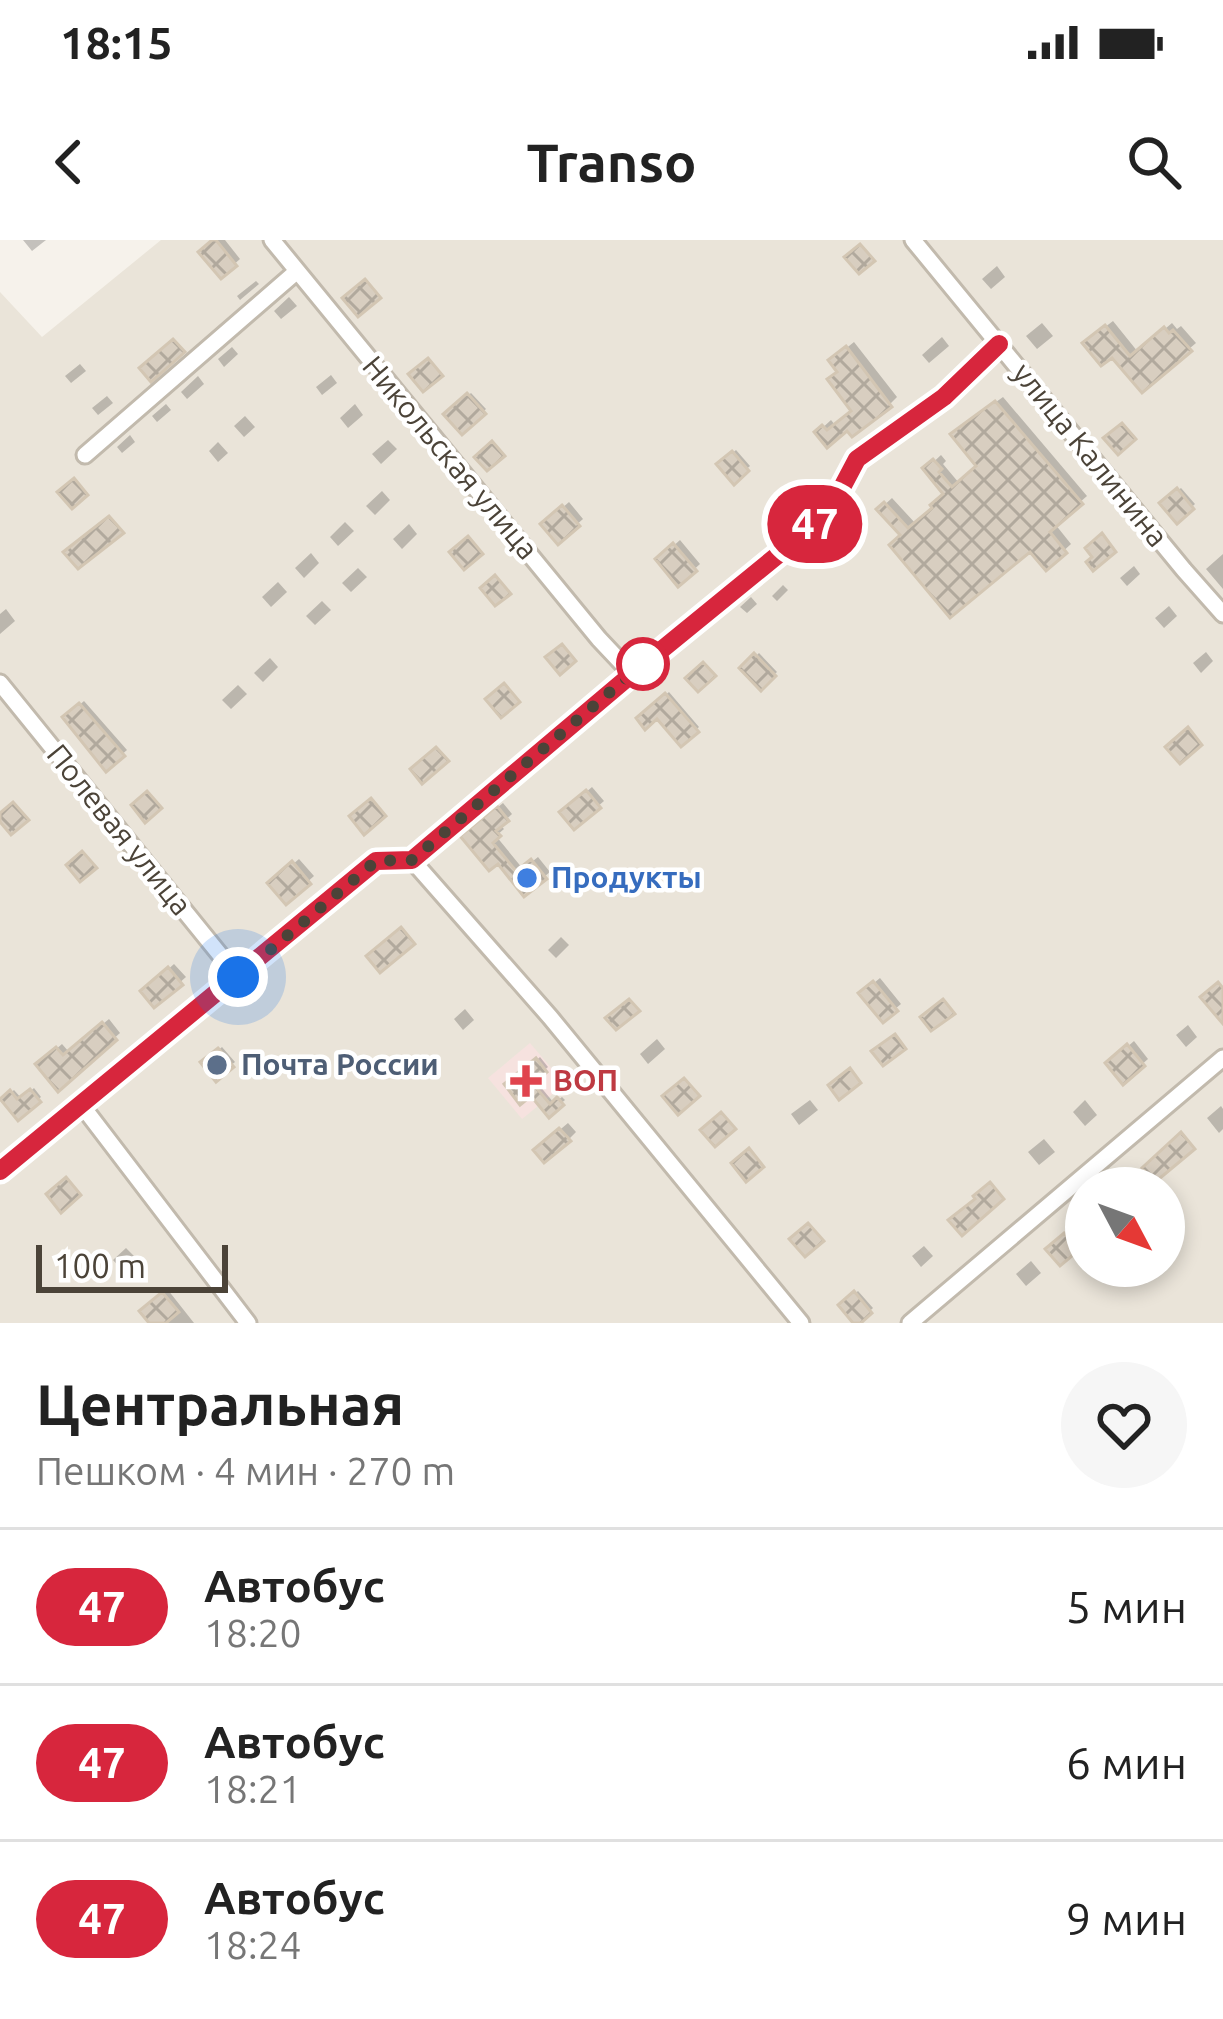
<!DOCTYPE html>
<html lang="ru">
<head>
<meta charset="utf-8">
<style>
	:root { --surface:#fff; --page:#f6f6f6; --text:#222; --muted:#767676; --line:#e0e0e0 }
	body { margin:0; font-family:Ubuntu,sans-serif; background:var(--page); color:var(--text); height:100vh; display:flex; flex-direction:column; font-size:45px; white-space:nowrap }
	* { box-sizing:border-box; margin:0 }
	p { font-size:39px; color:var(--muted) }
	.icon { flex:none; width:66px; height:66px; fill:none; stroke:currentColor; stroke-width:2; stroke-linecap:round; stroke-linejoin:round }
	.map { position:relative; height:1083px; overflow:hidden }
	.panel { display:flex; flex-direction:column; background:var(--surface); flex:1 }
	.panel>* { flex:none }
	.badge { padding:0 24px; border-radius:39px; font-size:42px; line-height:78px }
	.needle { width:78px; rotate:131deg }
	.fabs { position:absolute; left:1065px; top:927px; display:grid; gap:24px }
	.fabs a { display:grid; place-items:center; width:120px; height:120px; border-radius:50%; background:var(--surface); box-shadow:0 6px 18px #0003; font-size:60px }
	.scale { position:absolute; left:36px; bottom:30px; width:192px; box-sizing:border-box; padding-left:12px; border:6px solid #4b4338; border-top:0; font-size:33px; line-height:42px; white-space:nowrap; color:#4b4338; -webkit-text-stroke:9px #fff; paint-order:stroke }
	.you { position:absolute; width:60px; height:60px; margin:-30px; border:9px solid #fff; border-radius:50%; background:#1a73e8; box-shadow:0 0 0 18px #1a73e833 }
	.map>.badge { position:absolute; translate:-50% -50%; box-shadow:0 0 0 6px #fff }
	.round { display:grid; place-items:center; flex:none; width:126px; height:126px; border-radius:63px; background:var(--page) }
	.overview { display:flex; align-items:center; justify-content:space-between; height:204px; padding:0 36px }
	h1 { font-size:57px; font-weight:700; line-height:90px }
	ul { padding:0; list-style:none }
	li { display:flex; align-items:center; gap:36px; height:156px; padding:0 36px; border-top:3px solid var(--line) }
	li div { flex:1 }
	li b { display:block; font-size:45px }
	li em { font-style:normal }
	li .badge { min-width:132px; font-weight:700; text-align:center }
	.status { display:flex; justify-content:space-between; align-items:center; height:84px; padding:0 60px; background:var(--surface); direction:ltr }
	.status svg { height:33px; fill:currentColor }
	header { display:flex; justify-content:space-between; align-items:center; height:156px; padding:0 36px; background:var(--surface); font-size:54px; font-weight:700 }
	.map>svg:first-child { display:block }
	.residential { fill:#eae4d9; fill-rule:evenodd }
	.medical { fill:#f6e2df }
	.shadow { fill:#0003 }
	.building { fill:url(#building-cross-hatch); stroke:#d3c6b3; stroke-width:3 }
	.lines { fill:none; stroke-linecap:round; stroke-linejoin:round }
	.street-casing { stroke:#c2baad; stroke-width:21 }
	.street { stroke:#fff; stroke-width:15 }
	.line-casing { stroke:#fff; stroke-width:27 }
	.line { stroke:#d7263d; stroke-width:18 }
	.walk { stroke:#4b4338; stroke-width:12; stroke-dasharray:0 21.6 }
	.stop-dot { fill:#fff; stroke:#d7263d; stroke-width:6 }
	.shop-dot { fill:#3f7fe0; stroke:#fff; stroke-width:4.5 }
	.service-dot { fill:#5c6f8a; stroke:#fff; stroke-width:4.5 }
	.health-dot { fill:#e0444e; stroke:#fff; stroke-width:4.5 }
	.labels { text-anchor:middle; stroke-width:9; stroke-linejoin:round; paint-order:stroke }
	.street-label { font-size:30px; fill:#4b4338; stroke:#fff }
	.shop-label { font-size:30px; font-weight:bold; fill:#366cbe; stroke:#fff; text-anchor:start }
	.service-label { font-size:30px; font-weight:bold; fill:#4e5e75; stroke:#fff; text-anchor:start }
	.health-label { font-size:30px; font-weight:bold; fill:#be3a42; stroke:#fff; text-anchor:start }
</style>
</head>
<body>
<div class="status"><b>18:15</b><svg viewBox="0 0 49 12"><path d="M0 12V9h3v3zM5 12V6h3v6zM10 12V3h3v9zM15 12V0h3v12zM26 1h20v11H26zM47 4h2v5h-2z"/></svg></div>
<header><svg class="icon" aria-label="back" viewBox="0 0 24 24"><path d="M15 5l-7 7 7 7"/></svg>Transo<svg class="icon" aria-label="search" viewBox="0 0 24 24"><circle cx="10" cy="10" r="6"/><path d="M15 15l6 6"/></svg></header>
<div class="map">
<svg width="1223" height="1083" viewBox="0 0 1223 1083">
	<defs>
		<pattern id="building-cross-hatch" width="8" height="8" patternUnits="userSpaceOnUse" patternTransform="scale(3)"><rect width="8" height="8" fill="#d8cec0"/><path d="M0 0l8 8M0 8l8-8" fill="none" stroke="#b1a99d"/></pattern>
	</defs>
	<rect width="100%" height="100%" fill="#f6f2eb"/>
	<path class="residential" d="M161,0H1223V1083H0V52L42,97ZM1086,948H1164V1026H1086Z"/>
	<path class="medical" d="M530,803L565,844L522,879L488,838Z"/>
	<path class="shadow" d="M23,0H46L32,11Z
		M215,0H225L240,19L222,35Z
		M997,26L1005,37L991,49L982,39Z
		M256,41L259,44L240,60L237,56Z
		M289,57L297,66L281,79L274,71Z
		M1113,81L1138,112L1172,83L1177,89L1181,86L1196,103L1142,149L1092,97Z
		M1042,83L1053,96L1037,109L1026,96Z
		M942,97L949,106L929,123L922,115Z
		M854,102L897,157L890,164L848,187L818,192L831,180L835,185L855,170L840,130L839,114Z
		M232,107L238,114L224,127L218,119Z
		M80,124L86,131L71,143L65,136Z
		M331,135L337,143L322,155L316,147Z
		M198,136L204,144L187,159L181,152Z
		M471,153L486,169L462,191L447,174Z
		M107,156L113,163L98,175L92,168Z
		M1003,157L1087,256L1055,284L1071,304L1046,327L1031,308L904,294L880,269L892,258L916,284L947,254L926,229L941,215L946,221L943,224L959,243L980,225L960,188Z
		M166,164L171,170L157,182L152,176Z
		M355,164L363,175L348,188L340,178Z
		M245,176L255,187L244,197L234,186Z
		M130,195L135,202L122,213L117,207Z
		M388,200L397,209L381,224L372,214Z
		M218,202L228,213L218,222L209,211Z
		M736,210L750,226L734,240L720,224Z
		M1181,248L1195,264L1177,280L1163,263Z
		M382,251L390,260L375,275L366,266Z
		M569,262L583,279L558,301L544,284Z
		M345,282L354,291L338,306L330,297Z
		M409,284L417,294L402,309L393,299Z
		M853,289L861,298L845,312L837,303Z
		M680,300L700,324L679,343L659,319Z
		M311,313L319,323L304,338L295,328Z
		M1223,314V349L1206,329Z
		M1134,326L1140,334L1127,346L1120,338Z
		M358,328L367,337L351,352L342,343Z
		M278,342L287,352L271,367L262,357Z
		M783,345L788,350L777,361L772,356Z
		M751,357L757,364L747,373L740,367Z
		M322,361L331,370L315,385L306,376Z
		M1169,366L1177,376L1164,388L1155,378Z
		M6,369L15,381L0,394V374Z
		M1206,412L1213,421L1201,433L1193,423Z
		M759,413L777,432L761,446L744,428Z
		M270,418L278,427L263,442L254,433Z
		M238,445L247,454L231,469L222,460Z
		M669,452L699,487L681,503L657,475L640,478Z
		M84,461L127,510L106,528L66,477Z
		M592,547L604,561L575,586L563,572Z
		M503,563L512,574L500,585L504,589L496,596L523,629L538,617L550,632L524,653L469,591Z
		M299,619L314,636L286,661L271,643Z
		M561,697L569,705L556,718L548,710Z
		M174,724L186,737L155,764L144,751Z
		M880,738L901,764L883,779L862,753Z
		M465,769L474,780L463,790L454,779Z
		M109,779L120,793L58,848L39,824L62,804L69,812Z
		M1188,785L1197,797L1186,807L1176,795Z
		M657,799L665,809L648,824L640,814Z
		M1134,801L1148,819L1123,841L1109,823Z
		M222,807L235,822L217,837L205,822Z
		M540,817L548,827L534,839L554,863L562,857L565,860L549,873L531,852L508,845Z
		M34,848L41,857L18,877L3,860L14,850L22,859Z
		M810,860L818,870L799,885L791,874Z
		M1085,860L1097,875L1085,886L1073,872Z
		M1221,866L1223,869V889L1219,893L1207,878Z
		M568,883L576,892L569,899L544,903Z
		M1044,899L1055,912L1039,925L1028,912Z
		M924,1006L933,1016L921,1027L912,1016Z
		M126,1008L135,1017L121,1029L113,1020Z
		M1031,1021L1041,1033L1026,1046L1016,1034Z
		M168,1050L194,1083H153L143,1071Z
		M858,1051L873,1068L857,1083L842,1065Z"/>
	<path class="building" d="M212,0H216L237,26L221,39L198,12Z
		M860,4L875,21L859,34L844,17Z
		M365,39L381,58L358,77L342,58Z
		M1105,85L1130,116L1164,87L1169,93L1173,90L1192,111L1142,153L1112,118L1101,126L1082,103Z
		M173,99L185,112L151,142L139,128Z
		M846,106L892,167L852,197L847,191L827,208L814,192L822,185L827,190L851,171L827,139L837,132L828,120Z
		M428,118L443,136L423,152L408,134Z
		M467,153L486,174L462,195L443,174Z
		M995,161L1083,264L1050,292L1067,313L1046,331L1030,312L950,378L889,305L900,295L876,269L884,262L908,288L932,268L930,265L943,254L922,228L933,219L942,229L939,232L952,247L976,226L950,194Z
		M1122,183L1136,199L1118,215L1103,198Z
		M492,201L505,216L487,231L474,217Z
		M732,211L749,231L734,245L716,224Z
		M74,238L88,255L72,269L57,252Z
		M1177,248L1194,269L1177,284L1159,263Z
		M562,265L580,286L558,305L540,284Z
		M109,276L124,293L78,329L63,312Z
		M1102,293L1116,312L1093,331L1086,322L1092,317L1085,308Z
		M468,296L483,314L464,330L449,312Z
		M673,303L697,331L678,347L655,319Z
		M495,335L511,354L495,366L480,348Z
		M562,404L576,421L560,435L545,417Z
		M754,413L776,436L761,451L739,428Z
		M703,422L716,436L698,452L685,438Z
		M504,443L520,462L501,478L485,459Z
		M665,453L699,492L681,507L657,479L645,490L636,478Z
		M79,463L125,516L106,532L62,477Z
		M1188,487L1202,505L1180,524L1165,507Z
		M436,507L449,521L422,544L410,529Z
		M586,550L601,568L574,590L559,572Z
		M147,551L162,568L145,583L131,565Z
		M371,558L386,576L364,595L349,576Z
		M13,562L29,580L11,595L0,582V573Z
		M497,566L509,581L496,591L501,596L493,603L516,631L531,619L547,639L524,657L498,624L489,631L460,596Z
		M82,611L97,628L80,642L66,625Z
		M292,621L311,644L286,665L267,643Z
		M401,687L415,704L380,733L366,716Z
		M168,727L183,745L154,768L140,751Z
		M873,741L898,771L883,783L858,753Z
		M1218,742L1223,748V784L1200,757Z
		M629,759L640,771L616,790L605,778Z
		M943,759L955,774L931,791L920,777Z
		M102,782L117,800L58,852L35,824L56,807L63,815Z
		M895,794L906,809L883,826L871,811Z
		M1127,804L1145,826L1123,845L1105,823Z
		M218,808L234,827L216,842L200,822Z
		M536,818L547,832L533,844L550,864L557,857L564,865L549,878L531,856L520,865L504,844Z
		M850,828L861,843L839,860L828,845Z
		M684,838L700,856L678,875L662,856Z
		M30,849L41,862L18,881L0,859L10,850L17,859Z
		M721,872L736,889L715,907L700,890Z
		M559,888L571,901L544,923L533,910Z
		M1181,892L1195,909L1154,943L1142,928Z
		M749,908L764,927L746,942L731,923Z
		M66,937L81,955L61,973L46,954Z
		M990,942L1004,959L962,996L948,980L975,959L973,956Z
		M808,983L824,1001L805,1017L789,999Z
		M1064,993L1079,1010L1060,1026L1045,1009Z
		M854,1051L872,1073L861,1083H853L838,1065Z
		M162,1052L179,1072L166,1083H149L139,1071Z"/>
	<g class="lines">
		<defs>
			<path id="street" d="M272,0L599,399L632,434
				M913,0L1184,330L1223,374
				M85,215L296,32
				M0,443L238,737
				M412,620L550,777L801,1083
				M80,863L248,1083
				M0,931L375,621L412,620L632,434L828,274L857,219L943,157L999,104
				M910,1083L1223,818"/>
		</defs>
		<use href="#street" class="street-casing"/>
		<use href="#street" class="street"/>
	</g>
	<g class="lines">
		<defs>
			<path id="line" d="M0,931L376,621L412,620L632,434L828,274L857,219L944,157L999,104"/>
		</defs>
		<use href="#line" class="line-casing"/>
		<use href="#line" class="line"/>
		<path class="walk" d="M238,737L376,621L412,620L643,424"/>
	</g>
	<circle class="stop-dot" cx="643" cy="424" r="24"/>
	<circle class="shop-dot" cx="527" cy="638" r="12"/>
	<circle class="service-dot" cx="217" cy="825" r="12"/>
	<path class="health-dot" d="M520 823h12v12h12v12h-12v12h-12v-12h-12v-12h12z"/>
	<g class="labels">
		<g class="street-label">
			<text transform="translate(1090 215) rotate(51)" y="10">улица Калинина</text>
			<text transform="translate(450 218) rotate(50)" y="10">Никольская улица</text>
			<text transform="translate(119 590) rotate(51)" y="10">Полевая улица</text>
		</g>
		<g class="shop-label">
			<text x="551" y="648">Продукты</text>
		</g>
		<g class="service-label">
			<text x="241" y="835">Почта России</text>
		</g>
		<g class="health-label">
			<text x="553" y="851">ВОП</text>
		</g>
	</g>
</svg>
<div class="fabs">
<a><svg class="needle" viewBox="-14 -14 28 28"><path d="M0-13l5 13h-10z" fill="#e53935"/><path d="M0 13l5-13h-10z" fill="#767676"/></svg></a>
</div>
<div class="scale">100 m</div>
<div class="you" style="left:238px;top:737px"></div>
<b class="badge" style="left:815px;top:284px;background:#d7263d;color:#fff">47</b>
</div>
<section class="panel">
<div class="overview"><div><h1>Центральная</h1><p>Пешком · 4 мин · 270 m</p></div><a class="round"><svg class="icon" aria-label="heart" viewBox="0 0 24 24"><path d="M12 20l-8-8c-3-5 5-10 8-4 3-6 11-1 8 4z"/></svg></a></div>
<ul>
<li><span class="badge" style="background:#d7263d;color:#fff">47</span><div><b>Автобус</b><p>18:20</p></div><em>5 мин</em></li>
<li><span class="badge" style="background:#d7263d;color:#fff">47</span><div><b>Автобус</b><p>18:21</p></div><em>6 мин</em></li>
<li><span class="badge" style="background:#d7263d;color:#fff">47</span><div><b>Автобус</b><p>18:24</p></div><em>9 мин</em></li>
</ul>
</section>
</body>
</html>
